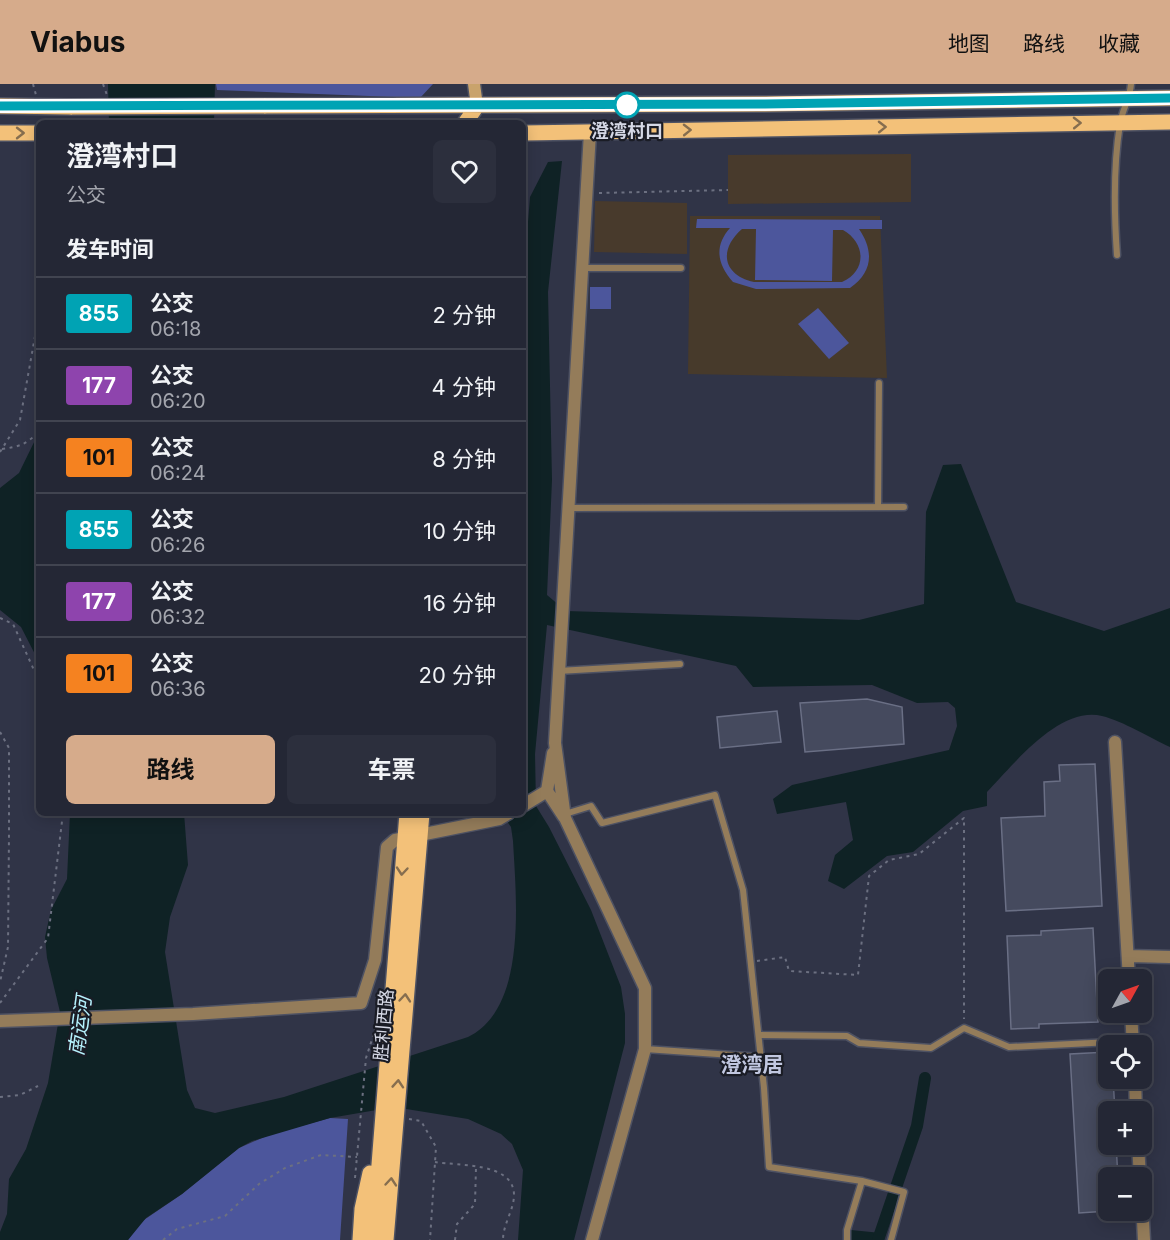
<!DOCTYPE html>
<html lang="zh">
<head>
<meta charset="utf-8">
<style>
	:root { --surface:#242735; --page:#2c2f3d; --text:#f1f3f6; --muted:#a3a5ad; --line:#414450; --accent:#d6ab8b }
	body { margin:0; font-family:Inter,"Noto Sans SC",sans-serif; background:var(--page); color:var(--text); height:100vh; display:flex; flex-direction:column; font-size:22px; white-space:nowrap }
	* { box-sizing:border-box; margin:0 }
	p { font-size:20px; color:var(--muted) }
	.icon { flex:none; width:33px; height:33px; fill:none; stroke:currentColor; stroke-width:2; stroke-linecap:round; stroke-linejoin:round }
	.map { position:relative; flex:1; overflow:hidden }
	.side { position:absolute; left:36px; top:36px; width:490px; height:696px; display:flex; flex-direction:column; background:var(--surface); border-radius:9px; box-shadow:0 3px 15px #0003,0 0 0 2px var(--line) }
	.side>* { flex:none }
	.badge { padding:0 12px; border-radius:4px; font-size:21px; line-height:39px }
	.needle { width:39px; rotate:50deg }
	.fabs { position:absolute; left:1098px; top:885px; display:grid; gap:12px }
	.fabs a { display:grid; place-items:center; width:54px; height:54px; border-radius:9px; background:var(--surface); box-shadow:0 3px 15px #0003,0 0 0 2px var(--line); font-size:30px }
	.map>.badge { position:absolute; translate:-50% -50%; box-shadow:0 0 0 3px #fff }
	h2 { padding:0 30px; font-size:22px; line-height:54px }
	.round { display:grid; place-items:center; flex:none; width:63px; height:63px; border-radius:9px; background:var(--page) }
	.head { display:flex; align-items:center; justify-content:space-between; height:102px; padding:0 30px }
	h1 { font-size:28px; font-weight:700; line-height:45px }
	.primary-button { display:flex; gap:12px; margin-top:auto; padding:12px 30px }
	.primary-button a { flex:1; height:69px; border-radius:9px; background:var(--accent); color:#111; font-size:24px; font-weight:700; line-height:69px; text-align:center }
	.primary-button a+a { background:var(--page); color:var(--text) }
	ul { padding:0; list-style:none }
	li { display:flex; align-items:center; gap:18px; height:72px; padding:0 30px; border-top:2px solid var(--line) }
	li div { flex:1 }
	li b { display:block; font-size:22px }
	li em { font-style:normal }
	li .badge { min-width:66px; font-weight:700; text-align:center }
	header { display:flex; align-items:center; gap:36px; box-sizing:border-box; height:84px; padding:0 30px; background:var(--accent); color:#111 }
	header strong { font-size:28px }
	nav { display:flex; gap:33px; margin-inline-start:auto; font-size:21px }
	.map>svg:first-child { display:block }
	.commercial { fill:#483a2c }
	.education { fill:#473a2b }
	.green { fill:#4c569c; fill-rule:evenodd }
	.water { fill:#0f2225 }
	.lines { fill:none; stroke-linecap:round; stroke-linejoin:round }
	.canal { stroke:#0f2225; stroke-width:12 }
	.building { fill:#454a5e; stroke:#6a6f85; stroke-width:1.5 }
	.lane-casing { stroke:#4e5263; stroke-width:9 }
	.street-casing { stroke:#4e5263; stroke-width:15 }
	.secondary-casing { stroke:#4e5263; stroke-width:15 }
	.primary-casing { stroke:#4e5263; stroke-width:18 }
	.path { stroke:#6c7081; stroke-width:2; stroke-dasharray:3 4.5; stroke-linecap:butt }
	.lane { stroke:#947c5a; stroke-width:6 }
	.street { stroke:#947c5a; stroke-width:12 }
	.secondary { stroke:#c9a36c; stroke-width:12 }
	.primary { stroke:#f3c179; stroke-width:15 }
	.primary-bridge-casing { stroke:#4e5263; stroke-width:18; stroke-linecap:butt }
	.primary-bridge { stroke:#f3c179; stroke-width:15 }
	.oneway { stroke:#866e4f }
	.line-casing { stroke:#fff; stroke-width:14 }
	.line { stroke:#00a3b4; stroke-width:9 }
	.stop-dot { fill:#fff; stroke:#00a3b4; stroke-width:3 }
	.labels { text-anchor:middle; stroke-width:4.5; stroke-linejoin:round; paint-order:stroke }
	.stop-label { font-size:18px; font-weight:bold; fill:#d5d8e5; stroke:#1a1c25 }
	.street-label { font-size:18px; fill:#d5d8e5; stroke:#1a1c25 }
	.water-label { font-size:20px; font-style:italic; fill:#b5f1fc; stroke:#1a1c25 }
	.quarter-label { font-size:21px; font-weight:bold; fill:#c1c7e0; stroke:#1a1c25 }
</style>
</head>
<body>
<header>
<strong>Viabus</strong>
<nav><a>地图</a><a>路线</a><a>收藏</a></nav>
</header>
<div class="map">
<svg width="1170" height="1156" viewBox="0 0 1170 1156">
	<rect width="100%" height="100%" fill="#303447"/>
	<path class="commercial" d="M911,70V118L728,120V71Z
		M595,117L687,119V170L594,168Z"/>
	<path class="education" d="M690,132H880L887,294L688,290Z"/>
	<path class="green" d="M216,0H433L420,14L217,6Z
		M697,135L882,136V145H859C874,167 873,188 850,204L756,205L733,198C717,180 714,162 730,144H696ZM742,145H756L755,196L832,197L833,146H843C866,159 867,187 842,198H754C723,191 718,166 742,145Z
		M590,203H611V225H590Z
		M818,224L849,259L829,275L798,240Z
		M330,1034L348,1035L340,1156H128L141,1138L182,1110L239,1064L271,1050Z"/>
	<path class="water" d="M108,0H215L214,39H109Z
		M562,77L548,208L552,396L547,511L566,527L859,536L924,520L926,428L943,381L961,380L1016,518L1104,547L1170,524V663C1150,654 1123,637 1102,632C1059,622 1014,680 987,708V722L963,727L913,768L887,772L844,805L828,797L835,771L853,756L846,718L777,730L773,715L792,701L949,666L957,642L955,624L948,618L917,619L872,601L753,603L736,582L547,541L535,670L536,722L549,743L591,826L621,903L625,930V959L574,1156H518L523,1086L512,1060L501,1050L468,1035L394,1023L330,1034L252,1057L239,1064L182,1110L146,1134L128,1156H0V1148L7,1130L9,1095L26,1065L48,999L60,928L47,874L45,853L51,826L67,795L70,729H184L188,781L170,833L165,868L187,1006L195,1024L215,1029L284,1013L468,953C528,924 516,813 513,757L511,743L501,729H524V188L530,113L548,78Z
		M39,348V578L21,543L0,526V404L19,389Z
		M851,1146L881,1149H886L884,1156H851Z"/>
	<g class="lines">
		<path class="canal" d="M878,1156L917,1042L925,994"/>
	</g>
	<path class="building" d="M867,615L902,623L904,660L805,668L800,619Z
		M777,627L781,658L720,664L717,633Z
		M1095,680L1102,822L1006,827L1001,734L1045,732L1044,698L1060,697L1059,681Z
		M1093,844L1098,938L1039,940V944L1011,945L1007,852L1041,851V847Z
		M1108,968V994H1113L1115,1028H1108V1060H1116L1118,1094H1108V1127L1079,1129L1070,970Z"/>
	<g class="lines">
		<defs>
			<path id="lane" d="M1117,171C1114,128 1113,83 1120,40C1122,26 1130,15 1131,0
				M582,184H681
				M878,423L879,299
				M569,424L904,423
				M558,587L680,580
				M565,730L591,722L602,739L715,711L743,806L764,1004L769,1083L862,1097L847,1146V1156
				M759,951L847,952L859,959L931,964L964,944L1009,963L1132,957
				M645,965L761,973
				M862,1097L904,1108L891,1156"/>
			<path id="street" d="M590,48L555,659L565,734L645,904V965L592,1156
				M1115,658L1129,896
				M553,669L547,707L564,733
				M524,721L547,707
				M1128,872L1170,873
				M1131,928L1133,962
				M0,937L193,930L361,919L375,876L387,763L395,756L499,735L509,729
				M1135,994L1136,1028
				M1138,1060L1140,1094
				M1142,1118L1144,1156"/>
			<path id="secondary" d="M474,0L477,22"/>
			<path id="primary" d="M0,22L72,23
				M264,22L765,20L1170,14
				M465,39L477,22
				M0,49H39
				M524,49L1170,38
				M360,1156L362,1125L370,1089
				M373,1156L407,729
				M386,1156L422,729"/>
		</defs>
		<use href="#lane" class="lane-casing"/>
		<use href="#street" class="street-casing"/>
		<use href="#secondary" class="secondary-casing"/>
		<use href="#primary" class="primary-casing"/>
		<path class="path" d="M33,0L36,11
			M103,0L107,11
			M599,109L728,106
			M2,365C18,363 29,360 39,346
			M0,368L20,336L39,230
			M0,534L13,540L39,597
			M0,648L9,664V749L8,863L0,898
			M757,877L785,873L789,887L858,891L869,792L889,776L919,770L964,734V935
			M0,919L48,854L63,729
			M0,1013L20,1011L38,1002
			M409,1035L421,1037L436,1063L430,1156
			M435,1078C458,1082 514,1078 514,1111C514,1126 503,1140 503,1156
			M355,1094L366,974L377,940
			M163,1156L177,1145L225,1132L259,1100L285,1084L321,1071L357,1073
			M455,1156L457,1140L475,1120L476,1083"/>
		<use href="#lane" class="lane"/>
		<use href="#street" class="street"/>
		<use href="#secondary" class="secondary"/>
		<use href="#primary" class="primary"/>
		<defs>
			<path id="primary-bridge" d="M72,23L264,22"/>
		</defs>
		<use href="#primary-bridge" class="primary-bridge-casing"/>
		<use href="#primary-bridge" class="primary-bridge"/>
	</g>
	<defs><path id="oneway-chevron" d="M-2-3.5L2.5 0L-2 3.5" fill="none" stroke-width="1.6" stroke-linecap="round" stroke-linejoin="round" transform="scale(1.5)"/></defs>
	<g class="oneway">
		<use href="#oneway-chevron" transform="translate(1077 39) rotate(-1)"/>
		<use href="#oneway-chevron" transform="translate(882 43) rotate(-1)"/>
		<use href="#oneway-chevron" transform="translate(687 46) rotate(-1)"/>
		<use href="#oneway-chevron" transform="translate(20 49)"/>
		<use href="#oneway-chevron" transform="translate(402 787) rotate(95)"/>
		<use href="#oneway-chevron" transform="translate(405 914) rotate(-85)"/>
		<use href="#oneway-chevron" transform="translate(398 1000) rotate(-86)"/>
		<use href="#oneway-chevron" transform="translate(391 1098) rotate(-85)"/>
	</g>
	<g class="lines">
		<defs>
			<path id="line" d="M0,22L765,20L1170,14"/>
		</defs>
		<use href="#line" class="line-casing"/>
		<use href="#line" class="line"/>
	</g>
	<circle class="stop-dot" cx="627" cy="21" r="12"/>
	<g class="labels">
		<g class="stop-label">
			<text x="627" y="53">澄湾村口</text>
		</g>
		<g class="street-label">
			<text transform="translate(384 941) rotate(-85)" y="6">胜利西路</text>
		</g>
		<g class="water-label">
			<text transform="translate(80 942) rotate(-82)" y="7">南运河</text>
		</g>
		<g class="quarter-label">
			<text x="752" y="988">澄湾居</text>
		</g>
	</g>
</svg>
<div class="fabs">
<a><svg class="needle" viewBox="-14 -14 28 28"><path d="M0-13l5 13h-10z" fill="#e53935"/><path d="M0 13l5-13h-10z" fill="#a3a5ad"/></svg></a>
<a><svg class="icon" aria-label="locate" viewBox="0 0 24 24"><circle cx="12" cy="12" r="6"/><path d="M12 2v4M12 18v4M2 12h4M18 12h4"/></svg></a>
<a>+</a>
<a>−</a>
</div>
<section class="side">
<div class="head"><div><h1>澄湾村口</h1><p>公交</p></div><a class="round"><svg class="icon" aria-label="heart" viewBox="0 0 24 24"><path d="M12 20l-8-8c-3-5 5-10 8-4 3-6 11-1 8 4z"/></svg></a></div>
<h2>发车时间</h2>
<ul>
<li><span class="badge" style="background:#00a3b4;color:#fff">855</span><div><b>公交</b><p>06:18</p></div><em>2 分钟</em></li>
<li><span class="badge" style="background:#8e44ad;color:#fff">177</span><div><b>公交</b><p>06:20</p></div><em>4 分钟</em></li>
<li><span class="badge" style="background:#f58220;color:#111">101</span><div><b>公交</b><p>06:24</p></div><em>8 分钟</em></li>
<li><span class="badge" style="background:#00a3b4;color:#fff">855</span><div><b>公交</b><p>06:26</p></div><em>10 分钟</em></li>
<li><span class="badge" style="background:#8e44ad;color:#fff">177</span><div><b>公交</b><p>06:32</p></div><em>16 分钟</em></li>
<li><span class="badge" style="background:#f58220;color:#111">101</span><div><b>公交</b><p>06:36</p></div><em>20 分钟</em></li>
</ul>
<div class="primary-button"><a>路线</a><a>车票</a></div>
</section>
</div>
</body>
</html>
